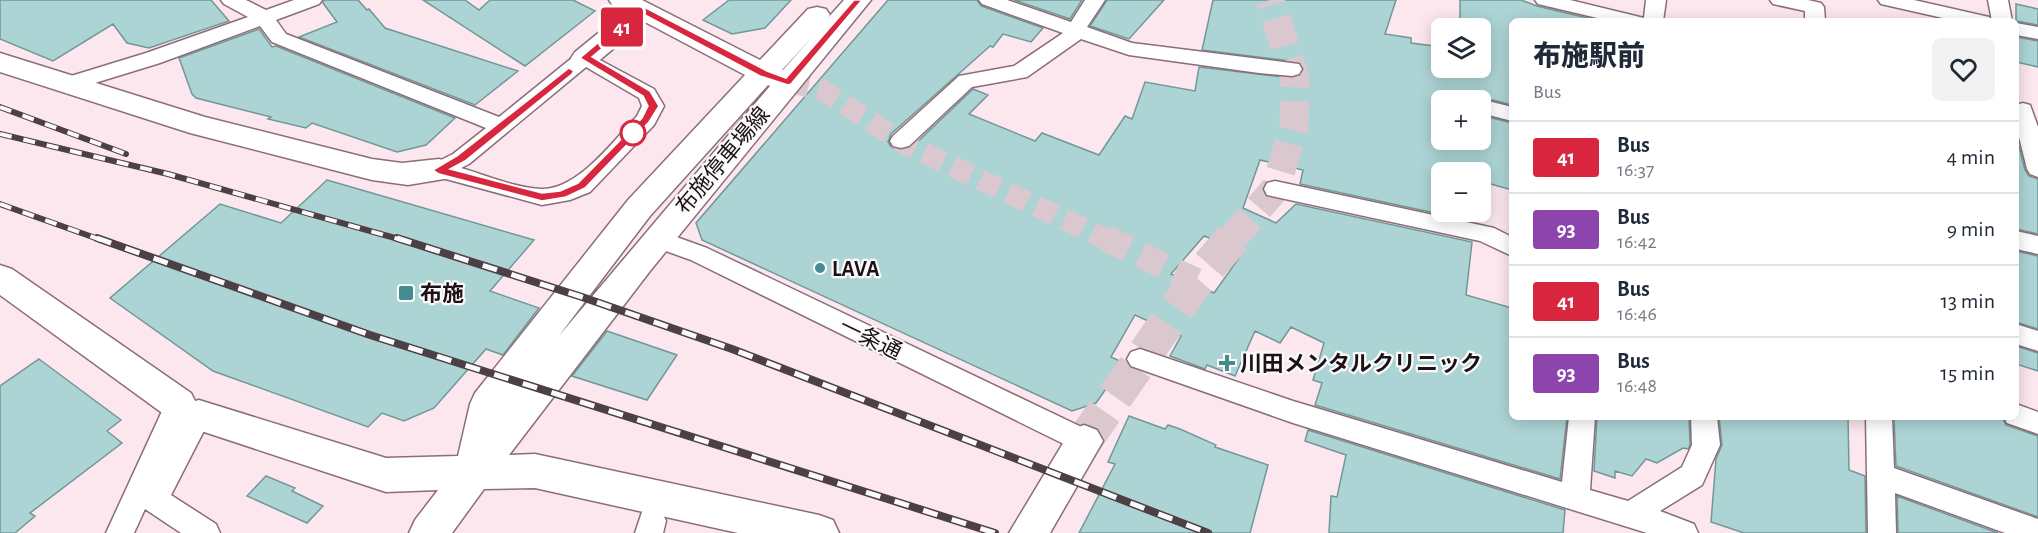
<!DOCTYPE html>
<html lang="en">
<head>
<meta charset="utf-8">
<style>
	:root { --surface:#fff; --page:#f2f2f3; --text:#1f2937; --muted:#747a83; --line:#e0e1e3 }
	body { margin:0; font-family:"Alegreya Sans","Noto Sans JP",sans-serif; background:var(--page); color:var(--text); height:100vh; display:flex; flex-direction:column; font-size:22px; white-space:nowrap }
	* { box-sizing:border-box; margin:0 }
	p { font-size:20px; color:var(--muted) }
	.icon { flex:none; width:33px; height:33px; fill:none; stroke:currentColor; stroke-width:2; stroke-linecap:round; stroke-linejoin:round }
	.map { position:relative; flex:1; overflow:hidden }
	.side { position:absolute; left:1509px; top:18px; width:510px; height:402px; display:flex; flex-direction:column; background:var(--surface); border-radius:9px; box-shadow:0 3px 15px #0003 }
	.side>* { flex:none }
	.badge { padding:0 12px; border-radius:4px; font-size:21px; line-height:39px }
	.controls { position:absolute; left:1431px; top:18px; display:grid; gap:12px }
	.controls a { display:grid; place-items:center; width:60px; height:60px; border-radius:9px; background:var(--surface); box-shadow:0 3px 15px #0003; font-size:30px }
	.map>.badge { position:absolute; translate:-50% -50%; box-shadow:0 0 0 3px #fff }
	.round { display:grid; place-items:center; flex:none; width:63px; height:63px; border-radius:9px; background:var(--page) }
	.overview { display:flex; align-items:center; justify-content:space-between; height:102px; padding:0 24px }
	h1 { font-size:28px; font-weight:800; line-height:45px }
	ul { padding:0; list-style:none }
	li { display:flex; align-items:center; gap:18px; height:72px; padding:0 24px; border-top:2px solid var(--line) }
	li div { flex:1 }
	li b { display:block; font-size:22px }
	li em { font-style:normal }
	li .badge { min-width:66px; font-weight:700; text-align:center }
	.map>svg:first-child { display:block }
	.building { fill:#add4d5; stroke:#729798; stroke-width:1.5; fill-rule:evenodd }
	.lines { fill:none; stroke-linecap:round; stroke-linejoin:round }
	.street-tunnel-far1 { stroke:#dbc7ce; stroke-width:21; stroke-dasharray:21 10; stroke-linecap:butt }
	.street-tunnel { stroke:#dbc7ce; stroke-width:26; stroke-dasharray:26 13; stroke-linecap:butt }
	.secondary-tunnel-far1 { stroke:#dbc7ce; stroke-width:29; stroke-dasharray:29 14; stroke-linecap:butt }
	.secondary-tunnel { stroke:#dbc7ce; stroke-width:36; stroke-dasharray:36 18; stroke-linecap:butt }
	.street-casing { stroke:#8b6d78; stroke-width:3 }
	.secondary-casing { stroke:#8b6d78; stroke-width:3 }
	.street { fill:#fff; fill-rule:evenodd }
	.secondary { fill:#fff; fill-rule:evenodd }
	.rail-far1-casing { stroke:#4d4045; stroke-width:6 }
	.rail-casing { stroke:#4d4045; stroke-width:8 }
	.rail-far1 { stroke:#fafafa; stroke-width:4; stroke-dasharray:12; stroke-linecap:butt }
	.rail { stroke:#fafafa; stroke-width:5; stroke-dasharray:15; stroke-linecap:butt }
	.line { fill:#d7263d; stroke:#fff; stroke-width:1.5 }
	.stop-dot { fill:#fff; stroke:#d7263d; stroke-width:3 }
	.poi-dot { fill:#448c8f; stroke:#fafafa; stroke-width:2 }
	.labels { text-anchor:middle; stroke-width:4.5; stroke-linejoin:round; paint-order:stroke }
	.street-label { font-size:22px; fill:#1d1116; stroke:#fafafa }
	.poi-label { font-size:22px; font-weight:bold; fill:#1d1116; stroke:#fafafa; text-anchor:start }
</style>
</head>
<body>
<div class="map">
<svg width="2038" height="533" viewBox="0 0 2038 533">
	<rect width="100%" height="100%" fill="#fce7ee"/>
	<path class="building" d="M0,0H211L229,21L149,48L127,43L113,24L53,61L0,39Z
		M324,0H358L367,10L369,9L385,28L518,71L475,105L299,37L337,22L323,3Z
		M423,0H465L479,10L490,0H573L595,11L525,66Z
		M729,0H791L765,28L732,34L703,20Z
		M888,0H977L981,6L1043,28L1031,42L1003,34L993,47L990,46L891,134L888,142L892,148L900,150L911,148L973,89L988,95L969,114L1035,141L1042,133L1099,155L1125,116L1132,119L1145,82L1195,91L1199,67L1292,78L1301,75L1304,68L1299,62L1202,50L1213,0H1396L1385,34L1411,38V43L1442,47V68H1480V28H1460V0H1521L1537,6L1600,21H1512V105L1493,100L1484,102L1480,106V100H1442V140H1480V112L1484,116L1512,123V190L1480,181V172H1442V212H1473L1472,221L1300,184L1303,170L1260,160L1243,208L1276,223L1296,204L1472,242L1466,295L1512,308V417H1567L1560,479L1315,405L1322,383L1313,380L1324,343L1291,327L1280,343L1255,331L1235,376L1207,365L1205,369L1170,356L1181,336L1135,315L1111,357L1124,363L1096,403L1072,411L702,240L696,223ZM1204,236L1244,251L1214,293L1171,274Z
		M1014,0H1082L1070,19Z
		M1107,0H1164L1129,39L1090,26Z
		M2016,4L2038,9V25L2016,21Z
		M259,29L272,47L276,46L455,118L426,145L397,152L312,123L306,128L268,119L271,117L196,98L192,94L179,58Z
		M2016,37L2038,41V67L2016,62Z
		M2016,134L2025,170L2029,176L2038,179V234L2016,229Z
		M327,180L534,240L490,291L539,308L503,355L486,349L434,408L404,421L382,413L368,427L213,371L110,298L220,204L281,223Z
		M2016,251L2038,256V329L2016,322Z
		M607,331L677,355L647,400L572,376Z
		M2016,346L2038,353V371L2016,364Z
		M39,359L121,420L107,431L122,443L30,513L35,516L15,533H0V386Z
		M1129,416L1165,429L1168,425L1180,429L1216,445L1215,447L1268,465L1250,533H1079L1115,464L1108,462Z
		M1597,417H1689L1690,445L1688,449L1683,448L1657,463L1646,459L1632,476L1615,471V478L1594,471Z
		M1719,417H1848L1849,470L1865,476L1866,533H1744L1711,522L1716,459L1722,445Z
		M1894,417H2002L2006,425L2038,436V517L1896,466Z
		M1308,430L1565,510L1563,533H1329L1331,496L1337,497L1346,455L1305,441Z
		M266,476L295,488L292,491L323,506L307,523L247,496Z
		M1897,496L1998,533H1898Z"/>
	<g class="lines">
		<path class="street-tunnel-far1" d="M788,82L822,90L905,144L1108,240"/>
		<path class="street-tunnel" d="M1105,238L1196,281"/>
		<path class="secondary-tunnel-far1" d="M1231,240L1275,189L1294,128L1295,78L1270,0"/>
		<path class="secondary-tunnel" d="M1084,441L1196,281L1233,238"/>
		<defs>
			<path id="street" d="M221,0H246L266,10L294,0H322L319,4L276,20L286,34L499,117L578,53L585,52L654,89L664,106L654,125L590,192L570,200L542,205L431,175L428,170L431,165L453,154L486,128L272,42L260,26L160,63L72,90L65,92L58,90L55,85L58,80L146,53L248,17L224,4ZM586,67L639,98L642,106L637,116C613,141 578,190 541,189C515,188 486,175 461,168L469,164Z
				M979,0H1007L1071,22L1085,0H1105L1087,27L1132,43L1299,64L1302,69L1299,74L1292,76L1259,73L1129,55L1081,39L1027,77L972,87L909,146L901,148L893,146L890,141L893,136L959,76L1014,66L1063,33L982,4Z
				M1535,0H1570L1644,18L1646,0H1666L1663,21H1610L1538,4Z
				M1770,0H1808L1821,3L1824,7L1825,21H1805V11L1773,4Z
				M1878,0H1914L1989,17L1992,21H1956L1881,4Z
				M1988,0H2008L2012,21H1992Z
				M2016,23L2038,27V39L2016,35Z
				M1492,102L1512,107V121L1485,114L1481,109L1485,104Z
				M2023,103L2030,105L2038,127V177L2030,174L2027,169L2016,125V105Z
				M1275,181L1494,228L1512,237V256L1480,241L1267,195L1264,189L1267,183Z
				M657,230L707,248L1094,433L1098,441L1094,449L1084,453L1074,449L691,260L649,245L645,239L649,233Z
				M2016,231L2038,236V254L2016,249Z
				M2016,324L2038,331V351L2016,344Z
				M1140,349L1293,401L1562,482L1569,417H1595L1590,490L1628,501L1682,467L1692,445L1691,417H1717L1720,445L1702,485L1660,511L1694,524L1698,533H1647L1293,423L1131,366L1127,359L1131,352Z
				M178,393L208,407L212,415L171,495L216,524L220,533H181L145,509L134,533H106L169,396Z
				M2016,404L2038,412V434L2007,423L2004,417H2016Z
				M1866,417H1892L1894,468L2038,519V533H2005L1895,493L1896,533H1868Z
				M652,508L662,512L666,521L663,533H635L642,512Z"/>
			<path id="secondary" d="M609,0H642L760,60L808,9L817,7L826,9L830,15L828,18L844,0H871L650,271L509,455L535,454L819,515L833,520L839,533H738L535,488L484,489L452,533H409L415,520L438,490L386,492L186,426L182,418L178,419L165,415L0,295V265L12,269L191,393L195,401L199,400L386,458L458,456L470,404L475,393L628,200L745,75L645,22L595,64L585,67L575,64L571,58L575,52L624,12L613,6ZM813,36L783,70H782ZM768,85L770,86L558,337L650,216Z
				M0,53L205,117L372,159L402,163L439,159L450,162L454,170L450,178L408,185L372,180L190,133L0,72Z
				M1084,425L1097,430L1103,441L1050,533H1009L1071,430Z"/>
		</defs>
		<use href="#street" class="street-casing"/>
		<use href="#secondary" class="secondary-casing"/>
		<use href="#street" class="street"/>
		<use href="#secondary" class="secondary"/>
		<defs>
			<path id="rail-far1" d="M0,107L126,154
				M0,134L168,174L402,240
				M0,204L101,240"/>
			<path id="rail" d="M97,238L370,335L995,533
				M397,238L582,297L732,349L1208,533"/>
		</defs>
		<use href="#rail-far1" class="rail-far1-casing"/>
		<use href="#rail" class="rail-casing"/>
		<use href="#rail-far1" class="rail-far1"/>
		<use href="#rail" class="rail"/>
	</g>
	<path class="line" d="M854,0H862L791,84L788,85L760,76L643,14L592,57L650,91L659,106L649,122L585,188L566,197L542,201L439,174L433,170L457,156L569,68L574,71L572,74L465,161L450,169L542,193L560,191L578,183L642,118L648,106L643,96L580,58L639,8H646L767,71L786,78Z"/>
	<circle class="stop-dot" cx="633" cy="133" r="12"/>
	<g class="poi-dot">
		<circle cx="820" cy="268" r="6"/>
		<rect x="398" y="285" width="16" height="16" rx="3"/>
		<path d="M1224 354h6v6h6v6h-6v6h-6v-6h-6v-6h6z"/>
	</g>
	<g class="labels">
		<g class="street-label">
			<text transform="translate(722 160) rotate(-50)" y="8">布施停車場線</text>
			<text transform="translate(871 338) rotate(26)" y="8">一条通</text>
		</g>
		<g class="poi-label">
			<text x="832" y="276">LAVA</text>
			<text x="420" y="301">布施</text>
			<text x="1240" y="371">川田メンタルクリニック</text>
		</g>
	</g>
</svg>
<div class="controls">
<a><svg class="icon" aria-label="layers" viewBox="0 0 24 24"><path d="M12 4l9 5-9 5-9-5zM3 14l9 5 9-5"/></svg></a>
<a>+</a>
<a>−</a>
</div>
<b class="badge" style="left:622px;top:27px;background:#d7263d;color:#fff">41</b>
<section class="side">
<div class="overview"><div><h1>布施駅前</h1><p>Bus</p></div><a class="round"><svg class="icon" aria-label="heart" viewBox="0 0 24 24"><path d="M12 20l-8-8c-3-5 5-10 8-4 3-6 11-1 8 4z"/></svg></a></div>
<ul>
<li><span class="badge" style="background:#d7263d;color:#fff">41</span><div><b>Bus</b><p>16:37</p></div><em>4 min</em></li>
<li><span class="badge" style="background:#8e44ad;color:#fff">93</span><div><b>Bus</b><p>16:42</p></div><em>9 min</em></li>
<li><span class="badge" style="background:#d7263d;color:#fff">41</span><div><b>Bus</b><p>16:46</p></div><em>13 min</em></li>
<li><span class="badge" style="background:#8e44ad;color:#fff">93</span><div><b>Bus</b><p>16:48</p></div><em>15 min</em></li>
</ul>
</section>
</div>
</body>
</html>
